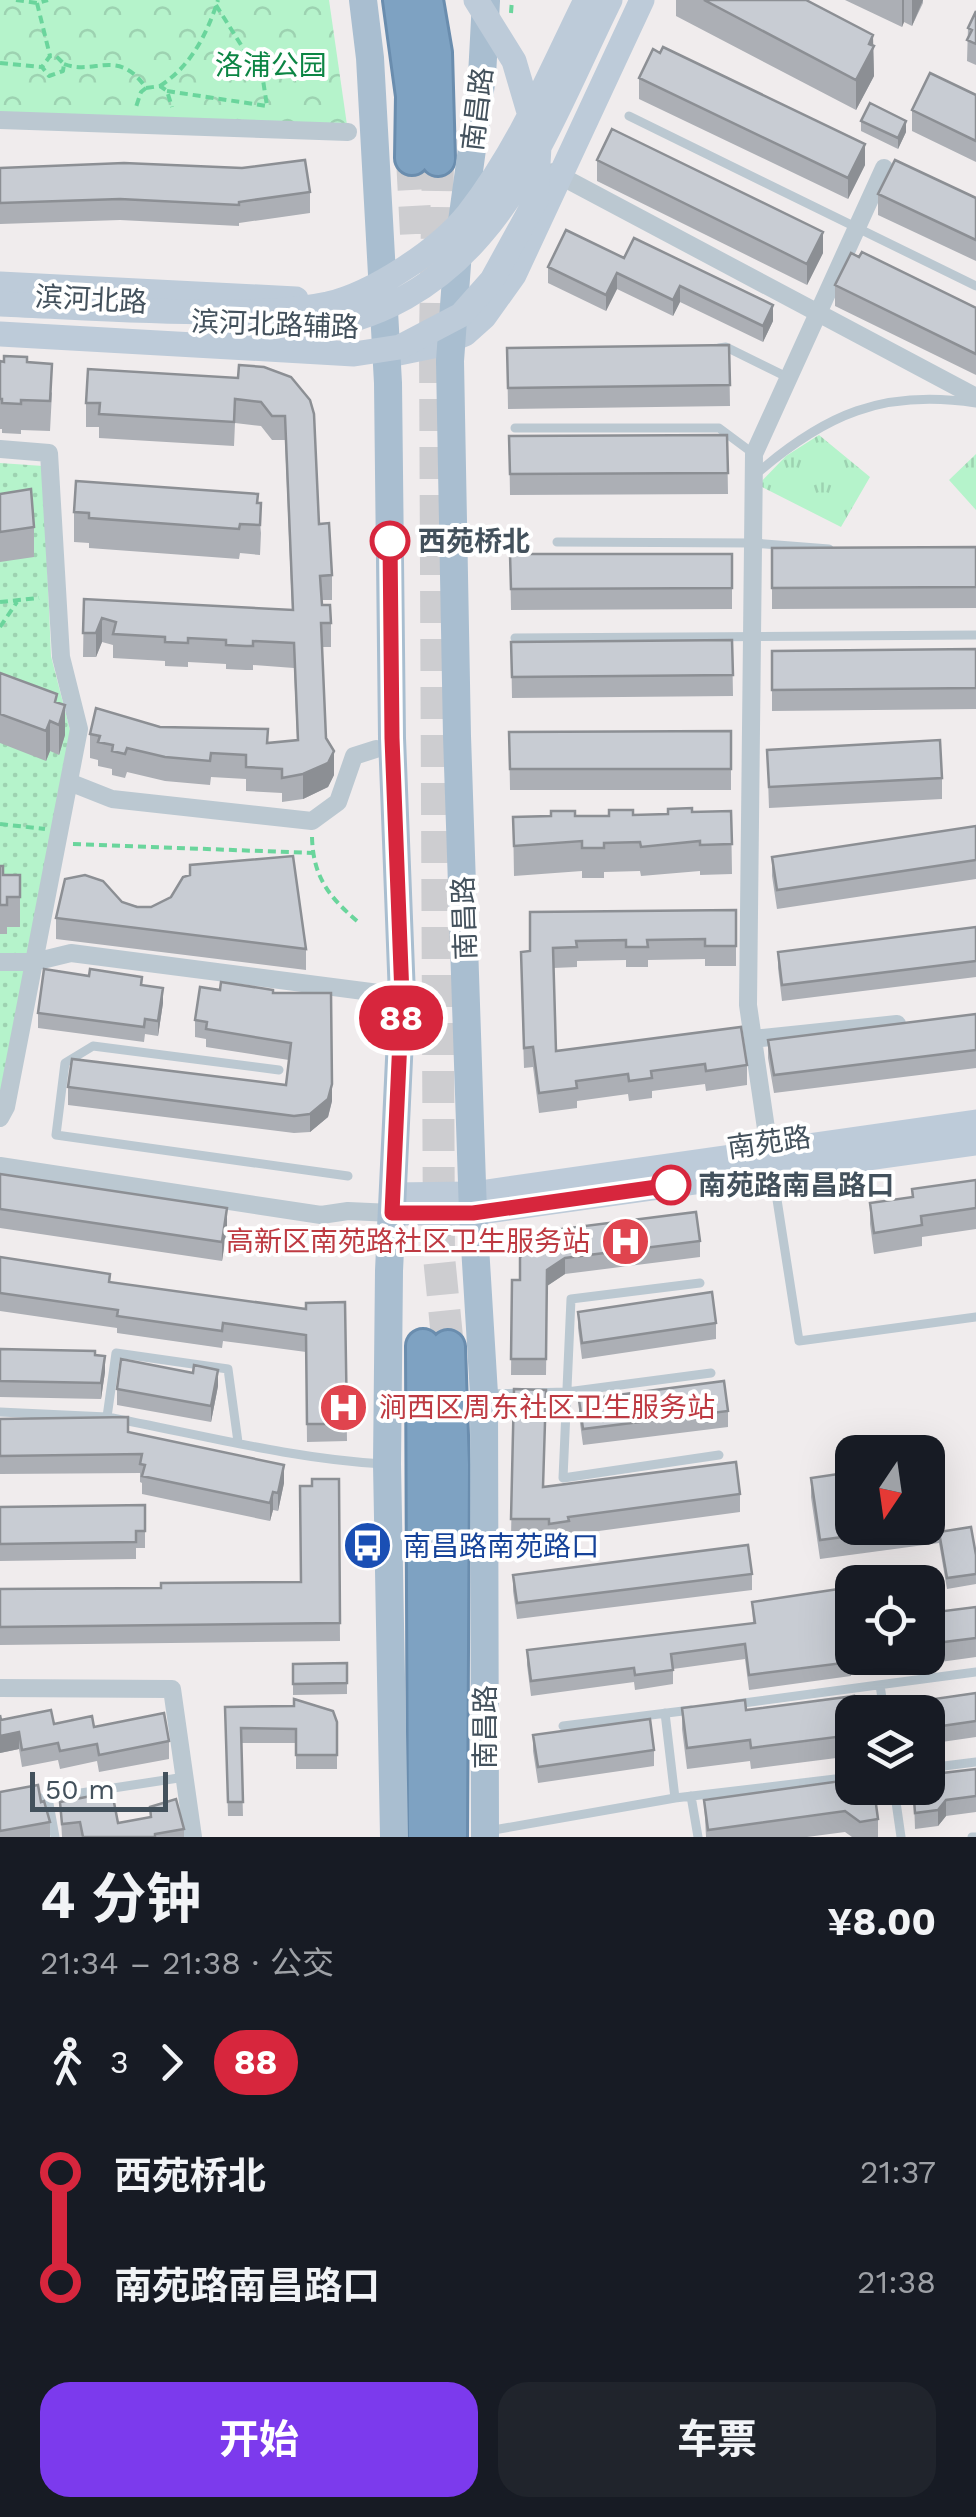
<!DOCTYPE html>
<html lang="zh">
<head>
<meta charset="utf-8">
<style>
	:root { --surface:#171b24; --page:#20242c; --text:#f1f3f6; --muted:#9ea1a6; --accent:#7c3aed }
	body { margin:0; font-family:"Work Sans","Noto Sans SC",sans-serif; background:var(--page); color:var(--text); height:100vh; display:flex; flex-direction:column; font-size:38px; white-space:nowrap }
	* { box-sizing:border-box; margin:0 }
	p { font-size:32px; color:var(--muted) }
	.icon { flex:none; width:55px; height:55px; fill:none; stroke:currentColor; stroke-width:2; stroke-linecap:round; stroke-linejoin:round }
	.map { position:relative; height:1837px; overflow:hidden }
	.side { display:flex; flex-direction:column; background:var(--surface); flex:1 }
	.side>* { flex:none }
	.badge { padding:0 20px; border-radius:32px; font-size:35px; line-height:65px }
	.needle { width:65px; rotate:193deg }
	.buttons { position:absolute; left:835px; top:1435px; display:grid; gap:20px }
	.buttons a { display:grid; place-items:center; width:110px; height:110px; border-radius:20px; background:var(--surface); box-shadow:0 10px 40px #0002; font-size:50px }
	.scale { position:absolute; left:30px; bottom:25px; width:138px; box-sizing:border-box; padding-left:10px; border:5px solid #43515c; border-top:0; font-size:28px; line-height:35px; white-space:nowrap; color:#43515c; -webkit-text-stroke:8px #fff; paint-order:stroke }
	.map>.badge { position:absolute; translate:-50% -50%; box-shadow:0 0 0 5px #fff }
	.legs { display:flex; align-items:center; gap:15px; height:110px; padding:0 40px; font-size:32px }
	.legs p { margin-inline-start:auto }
	.headline { display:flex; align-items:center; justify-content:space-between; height:170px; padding:0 40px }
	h1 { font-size:55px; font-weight:700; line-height:75px }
	.cta { display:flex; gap:20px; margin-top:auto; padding:20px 40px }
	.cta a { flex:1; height:115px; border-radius:30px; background:var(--accent); color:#fff; font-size:40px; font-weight:700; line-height:115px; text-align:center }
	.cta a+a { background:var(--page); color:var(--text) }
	ul { padding:0 40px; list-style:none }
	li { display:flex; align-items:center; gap:35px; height:110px; font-size:38px }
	li i { display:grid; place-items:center; width:15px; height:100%; margin:0 12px; background:currentColor }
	li i::after { content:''; width:25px; height:25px; margin:-12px; border:8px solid; border-radius:50%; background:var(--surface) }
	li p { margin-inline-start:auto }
	li:first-child i { background:linear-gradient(#0000 50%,currentColor 0) }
	li:last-child i { background:linear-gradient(currentColor 50%,#0000 0) }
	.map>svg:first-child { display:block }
	.grass { fill:url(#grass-tufts) }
	.forest { fill:url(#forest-crowns) }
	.garden { fill:url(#garden-dots) }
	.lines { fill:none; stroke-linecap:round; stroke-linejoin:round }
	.highway-tunnel { stroke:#cdcdd0; stroke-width:32; stroke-dasharray:32 16; stroke-linecap:butt }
	.highway-casing { stroke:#6a8dae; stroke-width:38 }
	.path { stroke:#6ad59c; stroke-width:4; stroke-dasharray:8 5; stroke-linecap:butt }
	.lane { stroke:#bbc8d1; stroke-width:9 }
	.street { stroke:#bbc8d1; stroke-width:18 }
	.secondary { stroke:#bdcbd9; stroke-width:25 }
	.primary { stroke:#a9bed0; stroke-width:28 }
	.highway { stroke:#7ea2c2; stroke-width:32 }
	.secondary-bridge { stroke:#bdcbd9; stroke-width:25 }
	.wall { fill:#acafb5 }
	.shaded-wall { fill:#8c8f94 }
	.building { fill:#c8ccd3; stroke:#8c8f94; stroke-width:2.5 }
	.line-1-casing { stroke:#fff; stroke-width:22 }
	.line-1 { stroke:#d7263d; stroke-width:15 }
	.stop-1-dot { fill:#fff; stroke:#d7263d; stroke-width:5 }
	.labels { text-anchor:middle; stroke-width:8; stroke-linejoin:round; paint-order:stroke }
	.park-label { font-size:28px; fill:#0c8544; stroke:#fff }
	.street-label { font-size:28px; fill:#43515c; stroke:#fff }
	.stop-label { font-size:28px; font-weight:bold; fill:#43515c; stroke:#fff; text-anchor:start }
	.health-label { font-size:28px; fill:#be3a42; stroke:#fff; text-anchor:end }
	.transit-label { font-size:28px; fill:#164399; stroke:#fff; text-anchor:start }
</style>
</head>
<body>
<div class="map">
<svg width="976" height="1837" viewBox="0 0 976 1837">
	<defs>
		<pattern id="grass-tufts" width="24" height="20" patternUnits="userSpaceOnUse" patternTransform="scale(2.5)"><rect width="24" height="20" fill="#b5f3cb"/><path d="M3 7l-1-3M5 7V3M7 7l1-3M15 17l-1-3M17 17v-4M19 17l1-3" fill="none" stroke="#9dd2b1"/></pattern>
		<pattern id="forest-crowns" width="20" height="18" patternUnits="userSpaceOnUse" patternTransform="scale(2.5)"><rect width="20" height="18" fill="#b5f3cb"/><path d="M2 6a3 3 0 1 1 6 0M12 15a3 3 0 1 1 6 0" fill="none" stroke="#9dd2b1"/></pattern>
		<pattern id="garden-dots" width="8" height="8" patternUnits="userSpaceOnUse" patternTransform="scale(2.5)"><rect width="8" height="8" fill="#b5f3cb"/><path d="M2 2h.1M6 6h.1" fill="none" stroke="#9dd2b1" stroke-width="1.8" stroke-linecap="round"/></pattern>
	</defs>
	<rect width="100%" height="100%" fill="#f0eced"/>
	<path class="grass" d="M819,435L870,477L841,527L758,485L786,456Z
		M976,454V510L949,480Z"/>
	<path class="forest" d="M0,0H329L348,132L0,120Z"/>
	<path class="garden" d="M0,463L43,466L51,656L71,734L0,1103Z"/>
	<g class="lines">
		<path class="highway-tunnel" d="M412,158L416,234
			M438,159L435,339L439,1257L448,1347"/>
		<defs>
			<path id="highway" d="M400,0L413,96L412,158
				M426,0L435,53L438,159
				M423,1346L425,1837
				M448,1347L452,1465L450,1837"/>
		</defs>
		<use href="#highway" class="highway-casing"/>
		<path class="path" d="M16,0L37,3L48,0
			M37,3L50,56
			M511,13L512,0
			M0,63L42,67L49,76L63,71L64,64L56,56H50L42,67
			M64,64C95,76 118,47 146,88L141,92L136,107
			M160,86C191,66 207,34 218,0
			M146,88L160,86L167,91L172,107
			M167,91L267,106L263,80L216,5
			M0,602L39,598
			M0,627L17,602
			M0,824L45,829
			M312,837C313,876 328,896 357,921
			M73,844L313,853"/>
		<path class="lane" d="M629,116L976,286
			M719,348L726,347L789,378
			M515,428H719L754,454
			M755,475C825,414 883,389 976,403
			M557,542L753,543L829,549
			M515,638L976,635
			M279,1070L93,1046L65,1063L56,1135L348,1176
			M773,1174L799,1341L976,1317
			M700,1283L571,1299L563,1478L719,1455
			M486,1394L567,1392L711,1373
			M0,1412L107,1417
			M238,1442L228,1369L116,1353L107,1417C198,1434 292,1459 384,1464
			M880,1685L884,1712
			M736,1704L976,1672
			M665,1713L675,1798
			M563,1726L691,1710
			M928,1768L976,1762
			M894,1788L901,1837
			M691,1796L698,1837
			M29,1798H48L185,1777
			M48,1798L55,1837
			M488,1831L675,1798L852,1777
			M972,1837H976"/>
		<path class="street" d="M0,120L348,132
			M553,172L976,397
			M0,449L49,453L61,657L79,729L6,1107L0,1118
			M69,782L112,799L312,821L338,802L354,756L376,749
			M0,962H34L71,953L402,996
			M753,1039L897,1024
			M770,1156L748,1005L754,454L884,168
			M0,1166L321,1215L348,1211L392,1213
			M0,1688L172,1689L193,1837"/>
		<path class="secondary" d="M0,284L296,299
			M394,354L438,345L465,334L484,317L514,275L642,0
			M392,1195L473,1194L976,1122
			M392,1213H473L976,1143"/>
		<path class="primary" d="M363,0L370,58L388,383L392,738L402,996L389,1271L387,1464L394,1837
			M485,1837L484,1394L473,1213L457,736L450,361L458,251L482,76L486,1"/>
		<use href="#highway" class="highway"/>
		<path class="secondary-bridge" d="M0,304C71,307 143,312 214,312C253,312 290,312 328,304C374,293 439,250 468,214C519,149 550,73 586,0
			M224,333C249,332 275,334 300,331C491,305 536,150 610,0
			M0,334L354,354L400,347L461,315L492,280L536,200L539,146L514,61L476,0"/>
	</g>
	<path class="wall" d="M676,0H806L873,46L874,76L856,110L676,16Z
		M845,0H923V3L912,26L904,22L902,27Z
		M976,11V65L967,61L968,28Z
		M639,78L865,165L848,199L639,99Z
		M976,95V162L912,131V110Z
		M861,121L906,132L898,149L861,131Z
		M597,160L823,253L807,285L597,181Z
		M0,168L310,192V213L239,223V226L120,220L0,224Z
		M878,194L976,198V261L878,215Z
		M624,258L773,321L763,342L680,302L673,316L617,289L606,311L548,283V267Z
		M835,285L976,308V375L835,306Z
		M729,345L730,406L508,409L507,348Z
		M0,361L27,362L52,393L50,431L21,430V434L2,433V429H0Z
		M291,377L319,524L332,575V600H322V605L331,623V647H322L326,738L334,775L328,787L303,799L282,802V793L246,791V779L211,777L210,785L165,781L127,772L125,778L112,775V769L98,766V760L90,758V734L160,727L268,743L297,740L294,668L253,665V670H246L226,669V664L188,662V667L165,666V661L113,658V645L102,642L96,657H83L84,599L292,610L285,440H272L261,426L235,423L234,446L99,438V427H86V403L238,378Z
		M727,435L728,494L510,495L509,436Z
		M0,494L34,527V557L0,562Z
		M258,503L261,533L260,555L240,553L239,559L89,548V543L74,542V512Z
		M976,547V608L772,609V548Z
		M510,554H732V609L511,610Z
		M732,640L733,696L512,698L511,642Z
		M976,649V709L772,711V651Z
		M0,673L57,703L65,735L59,755L50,751L46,761L0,743Z
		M731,731V790H510L509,732Z
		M767,750L942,778V799L769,808Z
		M731,811L732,874L700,875V871L641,876L640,871L604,872V878H582V871L514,876L513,817L668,814Z
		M976,826V879L777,909L772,876V857Z
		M0,866L3,875H20V927H7V934H0Z
		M122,902L306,949V970L56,939V918Z
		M736,910V966H705V959L648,960V967H626V960L577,961V967L553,968L556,1051L747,1065V1085L706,1091L705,1084L652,1091V1098L629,1101L628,1094L577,1101V1108L539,1113L533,1067L524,1068L521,972L530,951V912Z
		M976,927V977L782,1001L778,968V952Z
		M89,976L142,985L163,1003L158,1036L145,1034L144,1042L38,1028V1013Z
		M220,990L273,993L332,1101L328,1117L310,1132L294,1133L68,1105V1087L286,1085L289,1060L206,1047V1039L195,1037V1020Z
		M976,1014V1068L774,1093L768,1058V1040Z
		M0,1174L227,1227L222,1261L0,1228Z
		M976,1180V1229L922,1237V1246L874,1254L870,1224V1203L912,1197V1189Z
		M561,1229L700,1241V1257L565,1274L547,1286L546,1375H511L512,1280H520L561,1236Z
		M0,1257L110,1282L306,1309L345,1302L347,1441L307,1442L306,1352L223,1341L222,1348L117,1333V1328L0,1311Z
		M578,1312L716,1323V1339L582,1359L578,1328Z
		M0,1349L95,1355L105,1372L101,1399L0,1397Z
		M193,1373L218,1386L211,1422L117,1405V1389Z
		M514,1389L544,1487L740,1494V1512L569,1535V1539L549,1542V1537H511Z
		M579,1400L728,1411V1427L583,1445L579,1416Z
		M0,1419L128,1432L284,1483L278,1511L273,1510L270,1521L142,1494V1483L140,1482V1473L0,1474Z
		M928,1462L939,1523V1532L976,1555V1584L947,1589L939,1543L820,1559L811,1497V1478L852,1528H928Z
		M339,1479L340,1641L0,1645V1589L161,1588L301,1582L312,1486Z
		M145,1505V1548H136V1559L0,1561V1507Z
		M752,1574V1590L517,1619L513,1591V1575Z
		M852,1587V1624L846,1625L851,1662V1676L749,1690L745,1659L673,1669V1684L635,1690L634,1682L531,1696L527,1665V1650L753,1623L752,1602Z
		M976,1607V1657L890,1669L889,1658H928V1613Z
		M347,1663V1694L293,1695V1664Z
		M976,1693V1737L928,1744V1712H907V1703Z
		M225,1707L337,1722V1769H296V1743H241L243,1816H228Z
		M682,1708L852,1712V1756L751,1769L750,1761L687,1769L682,1729Z
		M0,1715L1,1720L94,1727L169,1741V1759L99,1772L97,1761L60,1769L58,1760L22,1767L19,1749L0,1753Z
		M533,1735L654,1750V1766L538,1783L533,1751Z
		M976,1769V1812L946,1816L938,1826L915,1829L914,1799Z
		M848,1780L878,1819V1837H852L845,1832L807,1837H706L704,1800Z
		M0,1792L41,1802L50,1822V1837H0Z
		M60,1802L118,1823L150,1817V1807L184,1829V1837H62Z"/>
	<path class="shaded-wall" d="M902,0H904V22L902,27Z
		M912,0H923L912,26Z
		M873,35L874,76L856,110V80L869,44Z
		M906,121V132L898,149V138Z
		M865,144V165L848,199V178Z
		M823,232V253L807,285V264Z
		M617,273V289L606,311V295Z
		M680,286V302L673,316V300Z
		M773,305V321L763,342V326Z
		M102,618V642L96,657V633Z
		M65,705V735L59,755V725Z
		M50,721V751L46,761V731Z
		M334,751V775L328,787L303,799V774Z
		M163,988V1003L158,1036V1021Z
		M332,1084V1101L328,1117L310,1132V1114Z
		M227,1208V1227L222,1261V1242Z
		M565,1258V1274L547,1286L546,1375L547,1270Z
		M105,1356V1372L101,1399V1383Z
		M218,1370V1386L211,1422V1406Z
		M284,1465V1483L278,1511V1493Z
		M273,1492V1510L270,1521V1503Z
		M19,1732V1749L0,1753V1736Z
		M946,1800V1816L938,1826V1810Z"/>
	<path class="building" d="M704,0H806L873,35L869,44L874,46L856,80Z
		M976,11V44L967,40L972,30L968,28Z
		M663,47L865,144L848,178L639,78L653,49L660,53Z
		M930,73L976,95V141L912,110Z
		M870,103L906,121L898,138L861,121Z
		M612,129L823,232L807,264L597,160Z
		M305,160L310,192L239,202V205L120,199L0,203V168L124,163L242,168Z
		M895,160L976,198V240L878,194Z
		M566,230L624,258L634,238L773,305L763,326L680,286L673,300L617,273L606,295L548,267Z
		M862,252L976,308V354L835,285L851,253L859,257Z
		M729,345L730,385L508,388L507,348Z
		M4,356L27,357V362L52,364L50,401L21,400V404L2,403V399H0V361L4,362Z
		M239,365L264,367L291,377L310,400L314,414L319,524L329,523L332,575L320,576L322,605H330L331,623H321L326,738L334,751L328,763L303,774L282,778V769L246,767V755L211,753L210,761L165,757L127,748L125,754L112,751L113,745L98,742L100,736L90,734L96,708L160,727L268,729L267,743L298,740L294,643L253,641V646H246L226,645V640L188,638V643L165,642V637L113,634L116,622L102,618L96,633H83L84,599L293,610L285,416H272L261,402L235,399L234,422L99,414L100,403H86L88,369L238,378Z
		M727,435L728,473L510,474L509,436Z
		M76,481L258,494L257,503H261L260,525L240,524L239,529L89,518V513L74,512Z
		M31,489L34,527L0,532V494Z
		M976,547V587L772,588V548Z
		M510,554H732V588L511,589Z
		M732,640L733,675L512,677L511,642Z
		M976,649V688L772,690V651Z
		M0,673L57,694L55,702L65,705L59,725L50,721L46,731L0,714Z
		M731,731V769H510L509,732Z
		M940,740L942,778L769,787L767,750Z
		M692,808V812L731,811L732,844L700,845V841L641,847L640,842L604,843V848H582V841L514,846L513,817L551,816V811H575V816H609V810H633V815L668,814V809Z
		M976,826V860L777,890L772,857Z
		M293,856L306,949L56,918L65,879L85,875L103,881L122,902L137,907H151L171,897L183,877L190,875V865Z
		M0,866H3V875H20V897H7V905H0Z
		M736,910V946H705V939L647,940L648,947H626V940L576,941L577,947L553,948L556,1051L741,1027L747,1065L706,1071L705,1064L651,1071L652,1078L629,1081L628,1074L576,1081L577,1088L539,1093L533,1047L524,1048L521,952L530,951V912Z
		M976,927V961L782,985L778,952Z
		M44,969L89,976L90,969L142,977L141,985L163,988L158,1021L145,1019L144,1027L38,1013Z
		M221,982L273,990V993H331L332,1084L328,1099L310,1114L294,1116L68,1087L72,1059L286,1085L291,1043L206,1029L207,1022L195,1020L200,987L220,990Z
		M976,1014V1050L774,1075L768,1040Z
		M0,1174L227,1208L222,1242L0,1209Z
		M976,1180V1208L921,1216L922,1225L874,1233L870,1203L913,1197L912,1189Z
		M696,1212L700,1241L565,1258L547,1270L546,1359H511L512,1280H520V1258L525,1247L535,1240L562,1236L561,1229Z
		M0,1257L110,1274L109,1282L306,1309V1303L345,1302L347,1424H307L306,1335L223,1323L222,1331L117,1316L118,1310L0,1293Z
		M712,1292L716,1323L582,1343L578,1312Z
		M0,1349L95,1351V1355L105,1356L101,1383L0,1381Z
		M121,1359L193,1373L194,1365L218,1370L211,1406L117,1389Z
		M724,1381L728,1411L583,1429L579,1400Z
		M514,1389L546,1390L543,1487L736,1462L740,1494L568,1517L569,1521L549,1524V1519H511Z
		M128,1417V1432L284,1465L278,1493L273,1492L270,1503L142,1476L145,1465L140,1464L142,1454L0,1456V1419Z
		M931,1461L939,1523L928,1525V1462Z
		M852,1472V1528H910L820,1540L811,1478Z
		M312,1479H339L340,1623L0,1627V1589L161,1588V1583L301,1582L300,1486H312Z
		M145,1505V1531H136V1542L0,1544V1507Z
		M971,1527L976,1555V1574L947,1578L939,1532Z
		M748,1545L752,1574L517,1603L513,1575Z
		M852,1587V1610L844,1611L851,1662L749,1675L745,1644L671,1654L673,1670L635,1675L634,1668L531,1681L527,1650L755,1623L752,1602Z
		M976,1607V1638L928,1644V1613Z
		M347,1663V1683L293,1684V1664Z
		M976,1693V1721L928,1728V1712H909L907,1703Z
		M854,1696L856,1712H852V1735L751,1748L750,1740L687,1748L682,1708L745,1700L746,1710Z
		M294,1699L333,1711L337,1722V1755H296V1729L241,1728L243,1802H228L225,1707L294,1706Z
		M51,1710L54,1724L92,1716L94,1727L164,1713L169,1741L99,1755L97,1744L60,1751L58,1743L22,1750L19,1732L0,1736V1715L1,1720Z
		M650,1719L654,1750L538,1767L533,1735Z
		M976,1769V1796L946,1800L938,1810L915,1813L914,1799L923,1788H928V1782L934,1774Z
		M848,1780L852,1783V1788H859L875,1797L878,1819L860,1822L845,1811L708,1830L704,1800Z
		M38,1785L41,1802L44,1801L50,1822L0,1831V1792Z
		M112,1792L118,1823L151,1817L150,1807L176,1799L184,1829L155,1834V1837H83L80,1822L62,1824L60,1802Z"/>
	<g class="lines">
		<defs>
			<path id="line-1" d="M390,541L392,738L402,996L392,1213H473L671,1185"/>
		</defs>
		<use href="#line-1" class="line-1-casing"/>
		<use href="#line-1" class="line-1"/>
	</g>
	<defs>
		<symbol id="hospital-disc" viewBox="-11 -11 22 22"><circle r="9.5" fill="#e0444e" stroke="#fff"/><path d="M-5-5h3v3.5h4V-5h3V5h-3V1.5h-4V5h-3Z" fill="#fff"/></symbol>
		<symbol id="bus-disc" viewBox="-11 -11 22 22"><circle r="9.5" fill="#1a4fb4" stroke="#fff"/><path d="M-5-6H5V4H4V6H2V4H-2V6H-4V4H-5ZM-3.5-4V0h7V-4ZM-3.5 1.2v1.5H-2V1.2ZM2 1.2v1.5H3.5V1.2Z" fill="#fff"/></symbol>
	</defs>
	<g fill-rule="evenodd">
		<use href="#hospital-disc" x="598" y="1214" width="55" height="55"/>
		<use href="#hospital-disc" x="316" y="1380" width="55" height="55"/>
		<use href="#bus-disc" x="340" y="1518" width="55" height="55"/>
	</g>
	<g class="stop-1-dot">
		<circle cx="390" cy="541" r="18"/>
		<circle cx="671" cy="1185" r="18"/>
	</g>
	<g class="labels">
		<g class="park-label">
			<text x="271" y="75">洛浦公园</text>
		</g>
		<g class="street-label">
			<text transform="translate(477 109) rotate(-83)" y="10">南昌路</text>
			<text transform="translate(91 299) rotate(3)" y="10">滨河北路</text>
			<text transform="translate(275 324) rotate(2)" y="10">滨河北路辅路</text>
			<text transform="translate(464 918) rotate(-92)" y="10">南昌路</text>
			<text transform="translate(769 1142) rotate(-8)" y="10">南苑路</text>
			<text transform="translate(485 1727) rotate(-90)" y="10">南昌路</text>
		</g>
		<g class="stop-label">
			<text x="418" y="551">西苑桥北</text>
			<text x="698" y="1195">南苑路南昌路口</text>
		</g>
		<g class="health-label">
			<text x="590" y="1251">高新区南苑路社区卫生服务站</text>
			<text x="379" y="1417" text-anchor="start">涧西区周东社区卫生服务站</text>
		</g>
		<g class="transit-label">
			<text x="403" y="1556">南昌路南苑路口</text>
		</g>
	</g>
</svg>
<div class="buttons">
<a><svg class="needle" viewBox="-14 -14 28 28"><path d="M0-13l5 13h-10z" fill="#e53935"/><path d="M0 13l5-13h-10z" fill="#9ea1a6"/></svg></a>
<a><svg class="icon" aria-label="locate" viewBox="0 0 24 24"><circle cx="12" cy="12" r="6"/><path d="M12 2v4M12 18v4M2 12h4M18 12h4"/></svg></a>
<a><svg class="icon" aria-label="layers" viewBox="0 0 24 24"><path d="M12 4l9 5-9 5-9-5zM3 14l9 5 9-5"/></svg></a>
</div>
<div class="scale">50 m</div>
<b class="badge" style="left:401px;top:1018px;background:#d7263d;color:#fff">88</b>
</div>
<section class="side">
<div class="headline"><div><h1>4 分钟</h1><p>21:34 – 21:38 · 公交</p></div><b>¥8.00</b></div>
<div class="legs"><svg class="icon" aria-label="walk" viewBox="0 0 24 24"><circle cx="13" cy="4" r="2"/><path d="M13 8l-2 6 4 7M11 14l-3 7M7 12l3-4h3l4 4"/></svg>3<svg class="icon" aria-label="forward" viewBox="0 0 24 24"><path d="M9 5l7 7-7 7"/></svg><b class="badge" style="background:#d7263d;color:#fff">88</b></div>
<ul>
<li><i style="color:#d7263d"></i><b>西苑桥北</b><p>21:37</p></li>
<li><i style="color:#d7263d"></i><b>南苑路南昌路口</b><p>21:38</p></li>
</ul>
<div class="cta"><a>开始</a><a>车票</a></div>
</section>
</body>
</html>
